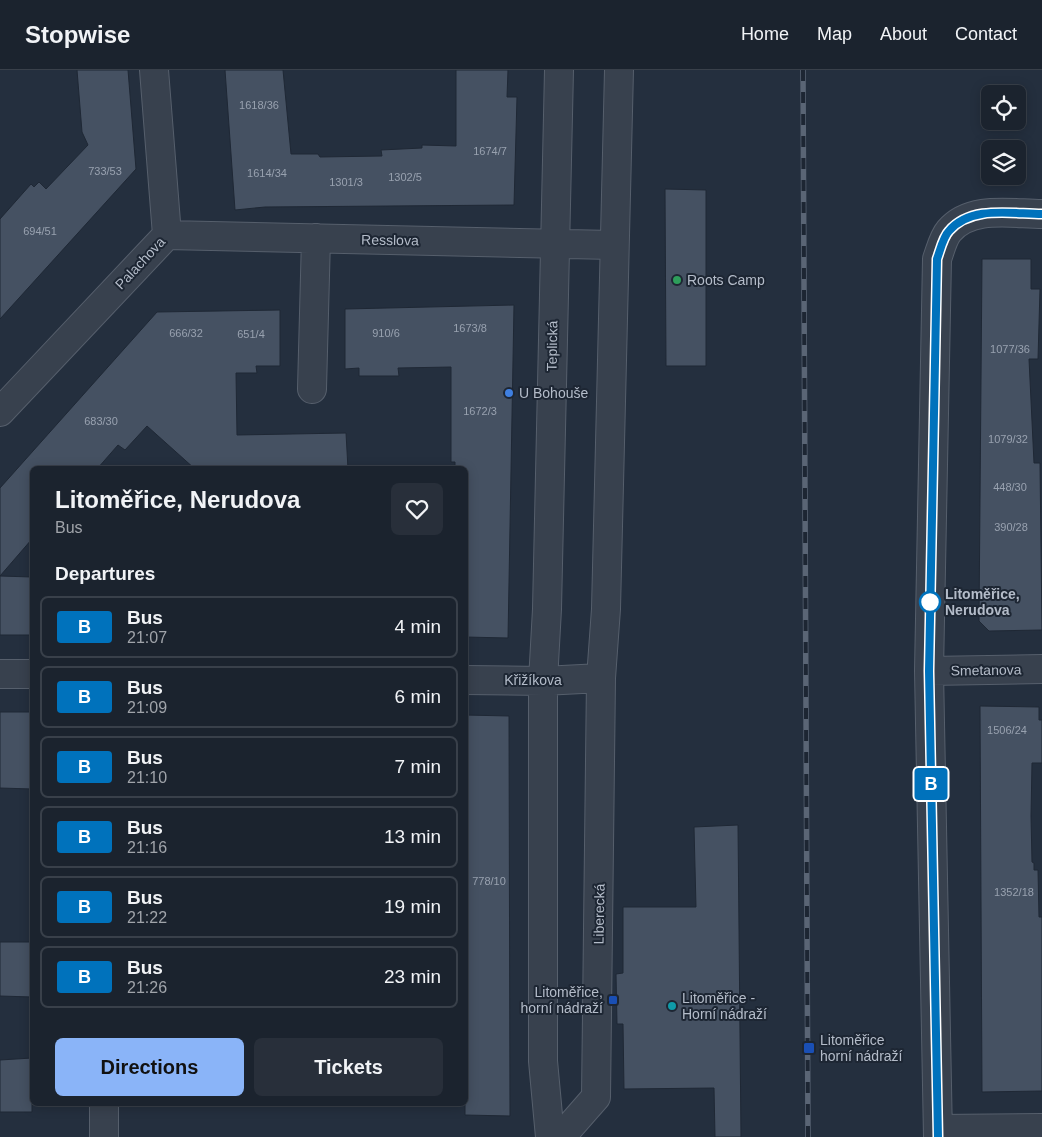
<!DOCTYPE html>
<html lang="en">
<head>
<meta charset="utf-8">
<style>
	:root { --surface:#1b232e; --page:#282f3a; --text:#f1f3f6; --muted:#a0a4aa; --line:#39404a; --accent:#8ab4f8 }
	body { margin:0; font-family:Arial,sans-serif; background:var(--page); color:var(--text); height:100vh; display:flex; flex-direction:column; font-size:19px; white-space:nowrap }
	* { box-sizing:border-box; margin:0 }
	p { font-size:16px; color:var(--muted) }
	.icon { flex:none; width:28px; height:28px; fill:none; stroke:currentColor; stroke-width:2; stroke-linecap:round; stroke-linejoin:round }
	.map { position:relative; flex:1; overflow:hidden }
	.drawer { position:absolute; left:30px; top:396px; width:438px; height:640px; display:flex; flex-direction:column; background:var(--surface); border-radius:8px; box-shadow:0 2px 12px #0003,0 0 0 1px var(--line) }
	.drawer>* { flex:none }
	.badge { padding:0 10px; border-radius:4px; font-size:18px; line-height:32px }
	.tools { position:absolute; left:981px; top:15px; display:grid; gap:10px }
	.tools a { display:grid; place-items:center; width:45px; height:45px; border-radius:8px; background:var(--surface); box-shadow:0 2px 12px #0003,0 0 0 1px var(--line); font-size:25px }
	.map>.badge { position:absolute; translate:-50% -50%; box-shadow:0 0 0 2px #fff }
	h2 { padding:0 25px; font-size:19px; line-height:45px }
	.round { display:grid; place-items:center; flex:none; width:52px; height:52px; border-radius:8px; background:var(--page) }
	.head { display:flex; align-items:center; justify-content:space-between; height:85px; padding:0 25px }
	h1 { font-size:24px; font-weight:700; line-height:38px }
	.action { display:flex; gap:10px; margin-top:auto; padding:10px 25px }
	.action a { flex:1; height:58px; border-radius:8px; background:var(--accent); color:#111; font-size:20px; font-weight:700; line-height:58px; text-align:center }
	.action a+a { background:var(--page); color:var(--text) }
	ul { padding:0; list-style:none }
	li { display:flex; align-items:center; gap:15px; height:62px; margin:0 10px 8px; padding:0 15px; border:2px solid var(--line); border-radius:8px }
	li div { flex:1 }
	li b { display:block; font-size:19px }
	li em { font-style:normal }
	li .badge { min-width:55px; font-weight:700; text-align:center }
	header { display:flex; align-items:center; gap:30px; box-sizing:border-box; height:70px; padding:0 25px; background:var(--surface); border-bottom:1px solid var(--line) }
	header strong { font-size:24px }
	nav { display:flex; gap:28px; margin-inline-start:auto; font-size:18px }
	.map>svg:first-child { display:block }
	.building { fill:#455162; stroke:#1f2835 }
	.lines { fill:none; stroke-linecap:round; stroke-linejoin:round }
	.minor-casing { stroke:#565f6c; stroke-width:30 }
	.minor { stroke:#38414e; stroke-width:28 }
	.rail-casing { stroke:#5a6575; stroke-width:5.5 }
	.rail { stroke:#1d2633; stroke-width:4; stroke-dasharray:11; stroke-linecap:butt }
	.line-casing { stroke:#fff; stroke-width:11 }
	.line { stroke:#0072bc; stroke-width:8 }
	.leisure-dot { fill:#2e9e5b; stroke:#1d2633; stroke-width:2 }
	.shop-dot { fill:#3f7fe0; stroke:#1d2633; stroke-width:2 }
	.stop-dot { fill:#fff; stroke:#0072bc; stroke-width:2.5 }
	.transit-dot { fill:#1a4fb4; stroke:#1d2633; stroke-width:2 }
	.culture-dot { fill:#0f9aa8; stroke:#1d2633; stroke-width:2 }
	.labels { text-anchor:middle; stroke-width:4; stroke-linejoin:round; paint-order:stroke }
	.number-label { font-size:11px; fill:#98a1af }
	.street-label { font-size:14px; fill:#b4bcc9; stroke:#1d2633 }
	.poi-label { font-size:14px; fill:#b4bcc9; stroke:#1d2633; text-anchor:start }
	.stop-label { font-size:14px; font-weight:bold; fill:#b4bcc9; stroke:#1d2633; text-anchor:start }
</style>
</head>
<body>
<header>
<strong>Stopwise</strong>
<nav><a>Home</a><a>Map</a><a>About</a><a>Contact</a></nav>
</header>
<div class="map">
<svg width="1042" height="1067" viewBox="0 0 1042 1067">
	<rect width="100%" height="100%" fill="#242f3e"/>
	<path class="building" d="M77,0H128L136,99L0,249V149L31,114L34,117L39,112L46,119L88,75L82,62Z
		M225,0H283L291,84H318L320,87L382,86L381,80L422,78V75L456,76V0H508L507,27H517L514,135L265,137L235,140Z
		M665,119L706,120V296H666Z
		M982,189H1031V219H1040L1038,289H1029L1034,393H1040L1042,560L989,561L979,551Z
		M514,235L508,568L465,567V399H455V392H451V297L398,298L399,306H359V298L345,299V239Z
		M280,240V296H256L257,303H236L237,365L346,363L348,399H195L147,356L125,380L118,375L97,399H32V469L0,506V418L157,242Z
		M0,506L32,507V565H0Z
		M980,636L1039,637V650H1042V693H1032L1031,746L1032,792L1034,793V800H1038L1039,847H1042V1021L982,1022Z
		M0,642H32V719L0,718Z
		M465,645L509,646L510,1046L465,1045Z
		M738,755L741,1067H715L714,1018L624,1019L623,954H617L616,904L623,903V837H696L694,757Z
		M0,872H32V927L0,926Z
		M32,988V1042H0V990Z"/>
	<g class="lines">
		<defs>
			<path id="minor" d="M167,165L613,175
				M312,319L316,168
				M0,342L167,165L154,0
				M929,601L1042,599
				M0,604H32
				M465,610L543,611L601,608
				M938,1059L1042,1058
				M104,1067V1034
				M550,1067L543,991V611L547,539L559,0
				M561,1067L596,1027L601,608L606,539L619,0
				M938,1067L929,601L937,189C940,181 943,168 949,161C971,135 1012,144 1042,144"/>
		</defs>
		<use href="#minor" class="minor-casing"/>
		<use href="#minor" class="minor"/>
		<defs>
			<path id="rail" d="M803,0L808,1067"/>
		</defs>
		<use href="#rail" class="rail-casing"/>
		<use href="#rail" class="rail"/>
	</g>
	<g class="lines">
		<defs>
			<path id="line" d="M938,1067L929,601L937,189C940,181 943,167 949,161C971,135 1012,144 1042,144"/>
		</defs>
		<use href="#line" class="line-casing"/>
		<use href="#line" class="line"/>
	</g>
	<circle class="leisure-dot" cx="677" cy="210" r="5"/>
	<circle class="shop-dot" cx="509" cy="323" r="5"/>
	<circle class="stop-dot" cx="930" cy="532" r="10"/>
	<g class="transit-dot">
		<rect x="608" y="925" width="10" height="10" rx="2.5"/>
		<rect x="803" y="972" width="12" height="12" rx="2.5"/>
	</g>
	<circle class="culture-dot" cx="672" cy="936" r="5"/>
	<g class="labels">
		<g class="number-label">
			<text x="259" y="39">1618/36</text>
			<text x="490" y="85">1674/7</text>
			<text x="105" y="105">733/53</text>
			<text x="267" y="107">1614/34</text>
			<text x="405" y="111">1302/5</text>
			<text x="346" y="116">1301/3</text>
			<text x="40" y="165">694/51</text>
			<text x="470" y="262">1673/8</text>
			<text x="186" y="267">666/32</text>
			<text x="386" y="267">910/6</text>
			<text x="251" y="268">651/4</text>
			<text x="1010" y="283">1077/36</text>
			<text x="480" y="345">1672/3</text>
			<text x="101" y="355">683/30</text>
			<text x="1008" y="373">1079/32</text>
			<text x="1010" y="421">448/30</text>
			<text x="1011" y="461">390/28</text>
			<text x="1007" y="664">1506/24</text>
			<text x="489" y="815">778/10</text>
			<text x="1014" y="826">1352/18</text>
		</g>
		<g class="street-label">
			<text transform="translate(390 170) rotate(1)" y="5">Resslova</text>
			<text transform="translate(140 193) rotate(-47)" y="5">Palachova</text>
			<text transform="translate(552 276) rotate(-89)" y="5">Teplická</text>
			<text transform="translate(986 600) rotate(-1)" y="5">Smetanova</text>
			<text x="533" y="615">Křižíkova</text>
			<text transform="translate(599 844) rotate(-89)" y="5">Liberecká</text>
		</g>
		<g class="poi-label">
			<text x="687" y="215">Roots Camp</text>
			<text x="519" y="328">U Bohouše</text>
			<text x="603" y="927" text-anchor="end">Litoměřice,<tspan x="603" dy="16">horní nádraží</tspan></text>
			<text x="682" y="933">Litoměřice -<tspan x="682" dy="16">Horní nádraží</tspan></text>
			<text x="820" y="975">Litoměřice<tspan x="820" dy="16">horní nádraží</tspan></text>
		</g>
		<g class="stop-label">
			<text x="945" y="529">Litoměřice,<tspan x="945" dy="16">Nerudova</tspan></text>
		</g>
	</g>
</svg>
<div class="tools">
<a><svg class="icon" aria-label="locate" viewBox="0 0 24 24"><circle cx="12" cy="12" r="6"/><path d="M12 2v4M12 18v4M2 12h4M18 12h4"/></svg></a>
<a><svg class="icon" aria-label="layers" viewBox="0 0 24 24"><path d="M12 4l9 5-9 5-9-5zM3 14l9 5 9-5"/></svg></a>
</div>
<b class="badge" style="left:931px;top:714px;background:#0072bc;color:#fff">B</b>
<section class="drawer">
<div class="head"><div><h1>Litoměřice, Nerudova</h1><p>Bus</p></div><a class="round"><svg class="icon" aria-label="heart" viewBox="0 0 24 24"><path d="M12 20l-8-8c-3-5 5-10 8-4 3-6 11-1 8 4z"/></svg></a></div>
<h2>Departures</h2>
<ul>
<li><span class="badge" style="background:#0072bc;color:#fff">B</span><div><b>Bus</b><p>21:07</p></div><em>4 min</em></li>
<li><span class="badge" style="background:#0072bc;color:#fff">B</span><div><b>Bus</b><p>21:09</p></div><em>6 min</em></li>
<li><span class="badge" style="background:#0072bc;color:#fff">B</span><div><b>Bus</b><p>21:10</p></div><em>7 min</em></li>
<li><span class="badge" style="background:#0072bc;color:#fff">B</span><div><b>Bus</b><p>21:16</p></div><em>13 min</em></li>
<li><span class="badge" style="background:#0072bc;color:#fff">B</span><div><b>Bus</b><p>21:22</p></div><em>19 min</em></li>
<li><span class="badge" style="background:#0072bc;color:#fff">B</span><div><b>Bus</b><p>21:26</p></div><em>23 min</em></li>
</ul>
<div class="action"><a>Directions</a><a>Tickets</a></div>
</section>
</div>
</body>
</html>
